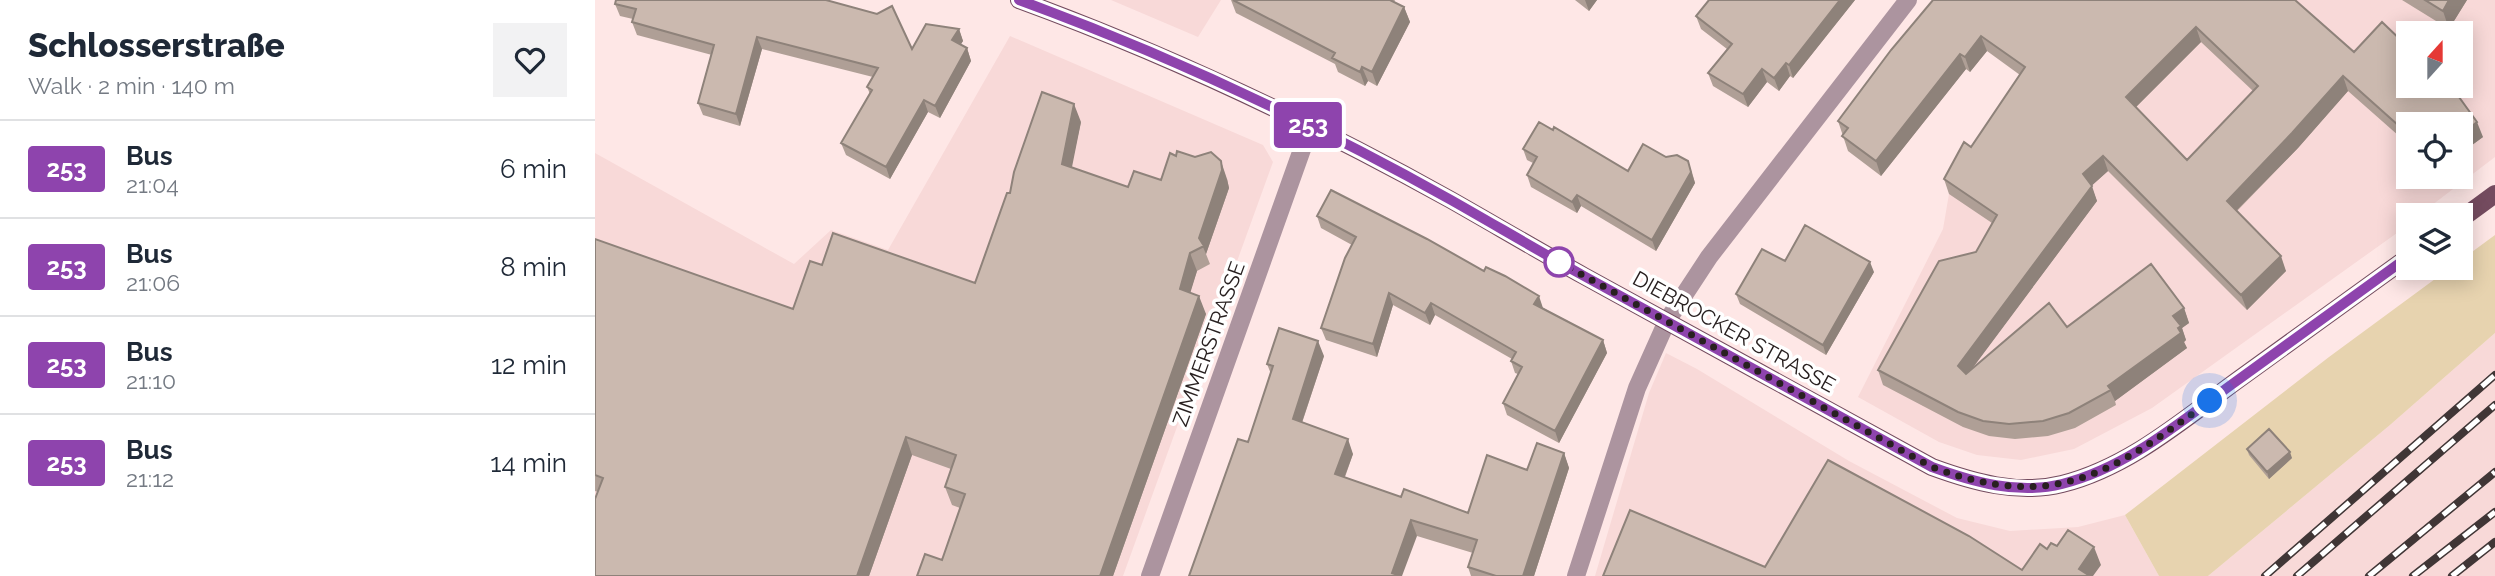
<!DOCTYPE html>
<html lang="en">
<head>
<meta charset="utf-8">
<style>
	:root { --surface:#fff; --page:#f2f2f3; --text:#1f2937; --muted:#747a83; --line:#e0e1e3 }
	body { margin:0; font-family:Raleway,sans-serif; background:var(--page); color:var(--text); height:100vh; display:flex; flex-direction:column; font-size:26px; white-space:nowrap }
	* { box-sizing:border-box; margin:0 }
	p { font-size:23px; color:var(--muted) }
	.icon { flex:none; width:38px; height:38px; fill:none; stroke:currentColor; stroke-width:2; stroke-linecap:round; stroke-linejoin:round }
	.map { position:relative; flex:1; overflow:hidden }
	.sheet { display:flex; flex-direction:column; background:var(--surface); width:595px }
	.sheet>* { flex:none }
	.badge { padding:0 14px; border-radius:5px; font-size:24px; line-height:46px }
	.needle { width:46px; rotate:21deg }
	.tools { position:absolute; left:1801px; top:21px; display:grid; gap:14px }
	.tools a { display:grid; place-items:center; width:77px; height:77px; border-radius:0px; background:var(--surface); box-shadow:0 4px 18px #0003; font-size:35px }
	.you { position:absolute; width:35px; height:35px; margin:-18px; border:5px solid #fff; border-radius:50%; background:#1a73e8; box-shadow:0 0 0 10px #1a73e833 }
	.map>.badge { position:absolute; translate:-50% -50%; box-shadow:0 0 0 4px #fff }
	.round { display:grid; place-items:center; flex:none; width:74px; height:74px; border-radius:0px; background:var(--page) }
	.head { display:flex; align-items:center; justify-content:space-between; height:119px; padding:0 28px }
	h1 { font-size:33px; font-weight:800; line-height:52px }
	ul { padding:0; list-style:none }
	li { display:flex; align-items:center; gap:21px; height:98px; padding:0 28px; border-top:2px solid var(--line) }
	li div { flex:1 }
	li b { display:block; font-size:26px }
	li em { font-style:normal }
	li .badge { min-width:77px; font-weight:700; text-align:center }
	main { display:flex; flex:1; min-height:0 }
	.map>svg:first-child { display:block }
	.built { fill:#f8d9d8; fill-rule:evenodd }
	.green { fill:#e7d3af }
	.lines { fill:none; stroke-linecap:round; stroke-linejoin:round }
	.minor { stroke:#ac949f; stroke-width:18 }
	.major { stroke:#744b5f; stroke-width:18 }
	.rail-casing { stroke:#403636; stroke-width:8 }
	.rail { stroke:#fff; stroke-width:5; stroke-dasharray:16; stroke-linecap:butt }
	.wall { fill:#af9f96; fill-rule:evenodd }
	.shaded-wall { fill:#8e827a }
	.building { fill:#cbb9af; stroke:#8e827a; stroke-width:2; fill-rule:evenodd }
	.line-casing { stroke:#fff; stroke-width:16 }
	.line { stroke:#8e44ad; stroke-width:10 }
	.walk { stroke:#282020; stroke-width:7; stroke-dasharray:0 12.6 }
	.stop-dot { fill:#fff; stroke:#8e44ad; stroke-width:3.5 }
	.labels { text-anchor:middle; stroke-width:7; stroke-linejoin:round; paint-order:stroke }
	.street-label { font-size:21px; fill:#282020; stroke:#fff }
</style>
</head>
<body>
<main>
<section class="sheet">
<div class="head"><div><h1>Schlosserstraße</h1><p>Walk · 2 min · 140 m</p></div><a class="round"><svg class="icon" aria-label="heart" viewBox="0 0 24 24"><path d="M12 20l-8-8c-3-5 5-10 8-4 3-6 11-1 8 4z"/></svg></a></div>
<ul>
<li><span class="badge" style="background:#8e44ad;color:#fff">253</span><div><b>Bus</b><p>21:04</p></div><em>6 min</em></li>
<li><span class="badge" style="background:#8e44ad;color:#fff">253</span><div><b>Bus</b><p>21:06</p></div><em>8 min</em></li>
<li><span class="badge" style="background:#8e44ad;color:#fff">253</span><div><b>Bus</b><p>21:10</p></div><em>12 min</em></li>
<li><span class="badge" style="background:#8e44ad;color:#fff">253</span><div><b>Bus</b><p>21:12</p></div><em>14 min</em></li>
</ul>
</section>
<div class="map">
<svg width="1900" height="576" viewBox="0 0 1900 576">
	<rect width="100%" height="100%" fill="#fee7e6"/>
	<path class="built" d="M516,0H626L603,37Z
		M1527,0H1900V157L1824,215H1813V224L1802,233L1557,408L1479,449L1426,460L1382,455L1344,442L1263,397L1348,229L1354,194ZM1813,33H1866V86H1813ZM1813,124H1866V177H1813Z
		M415,36L668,145L678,162L528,576H0V153L199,264L236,230L293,250Z
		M1900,333V576H1613L1795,425Z
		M1071,353L1102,369L1254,461L1362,518L1415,531L1483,527L1530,515L1564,576H1000L1054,393Z"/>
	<path class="green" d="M1900,235V333L1795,425L1613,576H1564L1530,515L1734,357L1855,268H1866V260Z"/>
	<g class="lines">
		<path class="minor" d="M555,576L715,127
			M981,576L1042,388L1072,321L1114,257L1313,0"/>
		<path class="major" d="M424,0C572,54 717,123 856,200C900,225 944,251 989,276C1105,340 1221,403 1337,467C1378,482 1423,495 1467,484C1532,468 1587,421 1640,382C1698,340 1755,299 1813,257
			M1866,219L1900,194"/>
		<defs>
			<path id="rail" d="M1670,576L1900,375
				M1702,576L1900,405
				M1774,576L1900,472
				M1818,576L1900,512
				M1857,576L1900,542"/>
		</defs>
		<use href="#rail" class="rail-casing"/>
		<use href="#rail" class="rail"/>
	</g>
	<path class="wall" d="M636,0H800L799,2L809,7L815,22L782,86L773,81L770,86L743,72L740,64L641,13Z
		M980,0H1002L994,11Z
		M1114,0H1260L1198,78L1195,76L1184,91L1172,82L1153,107L1118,86L1113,73L1132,49L1106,29L1101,16Z
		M1338,0H1700L1759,52L1813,86L1888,137L1866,153V124H1813V144L1753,91L1703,148L1642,211L1691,271L1652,310L1513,171L1496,186L1502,201L1377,368L1472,327L1589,308L1594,323L1587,328L1591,340L1589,342L1592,348L1520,401L1521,405L1480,428L1453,436L1420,439L1394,436L1368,427L1288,385L1283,370L1381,252L1397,223L1354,194L1349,179L1376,147L1425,75L1392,51L1375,72L1371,69L1286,176L1253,151L1243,121ZM1606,42L1658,91L1592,160L1541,107Z
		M1807,0H1872L1854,29Z
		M20,4L317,49L364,29L368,41L365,45L372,48L376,61L345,118L333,112L295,179L251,155L246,143L275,94L272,87L278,77L167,49L145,126L108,115L103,103L117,55L42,35L37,22L38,19L25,16Z
		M486,122L476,167L533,187L566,180L632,179L634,188L611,254L615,264L602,271L595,292L611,314L518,576H322L347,560L365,508L357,505L350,487L356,469L317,455L274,576H0L3,492L0,491V239L198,309L227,265L380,283L415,193Z
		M928,149L1033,171L1097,172L1100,183L1061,251L986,206L982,213L936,187L932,175L938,163L932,160Z
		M722,216L948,308L1008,340L1012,353L964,443L912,415L908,403L923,374L920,373L916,361L917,359L840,315L835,325L798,305L782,357L731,340L726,328L757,245L726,228Z
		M1190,261L1279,272L1231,355L1145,304L1141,294Z
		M729,356L707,423L758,454L750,477L806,497L873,513L932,470L969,453L974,468L939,576H876L873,567L878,553L822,536L653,442L676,374L672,364Z
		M1652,449L1697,458L1674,479L1654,455Z"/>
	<path class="shaded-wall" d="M990,0H1002L994,11Z
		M1245,0H1260L1198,78L1194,65Z
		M1854,0H1872L1854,29L1848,11Z
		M809,7L815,22L782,86L777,72Z
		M1601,27L1606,42L1536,112L1531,97Z
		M364,29L368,41L361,52L357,40Z
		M1386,36L1392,51L1375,72L1370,57Z
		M162,37L167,49L145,126L141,114Z
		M372,48L376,61L345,118L340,106Z
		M1365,54L1371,69L1286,176L1281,161Z
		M1191,63L1195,76L1184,91L1179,78Z
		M767,67L773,81L770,86L765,72Z
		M1167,69L1172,82L1153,107L1148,94Z
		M1748,76L1753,91L1703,148L1637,215L1632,201Z
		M329,100L333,112L295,179L291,167Z
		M479,104L486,122L474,182L467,164Z
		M1882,122L1888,137L1866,153V135Z
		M1508,156L1513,171L1493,189L1488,174Z
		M626,161L632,179L634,188L611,254L604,238Z
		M1093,161L1100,183L1061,251L1057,240Z
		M1497,186L1502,201L1368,381L1363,366Z
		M982,195L986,206L982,213L977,202Z
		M595,253L602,271L591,307L585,289Z
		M1686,256L1691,271L1652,310L1646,295Z
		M1275,262L1279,272L1231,355L1228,345Z
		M794,293L798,305L782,357L778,344Z
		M604,296L611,314L518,576H505Z
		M944,296L948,308L944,316L939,304Z
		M836,303L840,315L835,325L830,313Z
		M1589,308L1594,323L1587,328L1591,340L1589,342L1592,348L1520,401L1513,386L1578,316Z
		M1008,340L1012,353L964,443L960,431Z
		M723,341L729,356L703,434L698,419Z
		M311,437L317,455L274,576H262Z
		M753,439L758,454L745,489L740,474Z
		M1695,452L1697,458L1674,479L1672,472Z
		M969,453L974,468L939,576H928Z
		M816,520L822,536L807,576H798L797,573Z
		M1499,547L1506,565L1498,576H1487L1484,569Z"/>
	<path class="building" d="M21,0H231L282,14L297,6L317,49L331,24L364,29L357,40L372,48L340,106L329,100L291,167L246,143L277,90L272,87L283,68L162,37L141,114L103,103L119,45L37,22L41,9L20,4Z
		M638,0H795L809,7L777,72L767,67L765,72L737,58L740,53Z
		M1114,0H1245L1194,65L1191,63L1179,78L1167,69L1148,94L1113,73L1137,44L1101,16Z
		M1338,0H1700L1759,52L1787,22L1813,47V86H1856L1882,122L1866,135V124H1813V134L1748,76L1697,133L1632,201L1686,256L1646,295L1508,156L1488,174L1497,186L1363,366L1371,374L1454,303L1472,327L1556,264L1589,308L1578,316L1586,326L1583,328L1586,333L1513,386L1516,390L1474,413L1448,421L1414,424L1388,421L1363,412L1283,370L1344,261L1381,252L1402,215L1349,179L1369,142L1376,147L1430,67L1386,36L1370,57L1365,54L1281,161L1247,136L1253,128L1243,121L1296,50ZM1601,27L1663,86L1592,160L1531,97Z
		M1830,0H1854L1848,11Z
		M447,92L479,104L467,164L533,187L539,171L566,180L575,153L581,156L582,151L600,157L616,152L626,161L627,170L604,238L609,246L595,253L585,289L604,296L505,576H322L330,554L347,560L370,494L350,487L361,455L311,437L262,576H0V499L8,478L0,475V239L198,309L215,261L227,265L238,233L380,283L412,193H415L419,172Z
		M944,122L958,130L959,127L1033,171L1048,144L1071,157L1082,155L1093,161L1096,172L1057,240L982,195L977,202L932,175L942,157L928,149Z
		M736,190L832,239L889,271L891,267L910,276L944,296L939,304L1008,340L960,431L908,403L927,367L916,361L921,352L836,303L830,313L794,293L778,344L726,328L750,258L761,237L722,216Z
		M1210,225L1275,262L1228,345L1141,294L1167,249L1190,261Z
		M684,328L723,341L698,419L753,439L740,474L806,497L809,489L873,513L892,455L932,470L942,443L969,453L928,576H901L873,567L882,540L816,520L797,573L806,576H594L643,439L653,442L678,366L672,364Z
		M1674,429L1695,452L1672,472L1652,449Z
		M1233,460L1374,536L1427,570L1445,544L1452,549L1456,543L1462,546L1473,530L1499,547L1484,569L1495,576H1008L1035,510L1170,567Z"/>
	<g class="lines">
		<defs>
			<path id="line" d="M424,0C572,54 718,123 856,200C900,225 944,251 989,276C1105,340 1221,403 1337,467C1378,482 1423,495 1467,484C1531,468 1584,423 1636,385C1695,343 1754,300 1813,257"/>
		</defs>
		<use href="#line" class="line-casing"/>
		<use href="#line" class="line"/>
		<path class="walk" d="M964,262L1337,467C1461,513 1516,473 1615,401"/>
	</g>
	<circle class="stop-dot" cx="964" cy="262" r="14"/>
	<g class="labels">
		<g class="street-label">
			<text transform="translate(1139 332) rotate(29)" y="7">DIEBROCKER STRASSE</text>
			<text transform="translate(614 344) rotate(-70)" y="7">ZIMMERSTRASSE</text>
		</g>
	</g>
</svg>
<div class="tools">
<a><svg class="needle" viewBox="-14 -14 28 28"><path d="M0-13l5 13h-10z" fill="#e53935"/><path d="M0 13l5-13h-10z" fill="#747a83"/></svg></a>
<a><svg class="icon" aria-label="locate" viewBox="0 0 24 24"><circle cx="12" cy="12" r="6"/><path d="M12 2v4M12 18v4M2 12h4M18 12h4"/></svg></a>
<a><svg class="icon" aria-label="layers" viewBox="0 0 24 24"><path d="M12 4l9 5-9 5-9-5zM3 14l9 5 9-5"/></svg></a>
</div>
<div class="you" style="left:1615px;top:401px"></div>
<b class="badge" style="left:713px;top:125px;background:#8e44ad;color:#fff">253</b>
</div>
</main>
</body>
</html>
